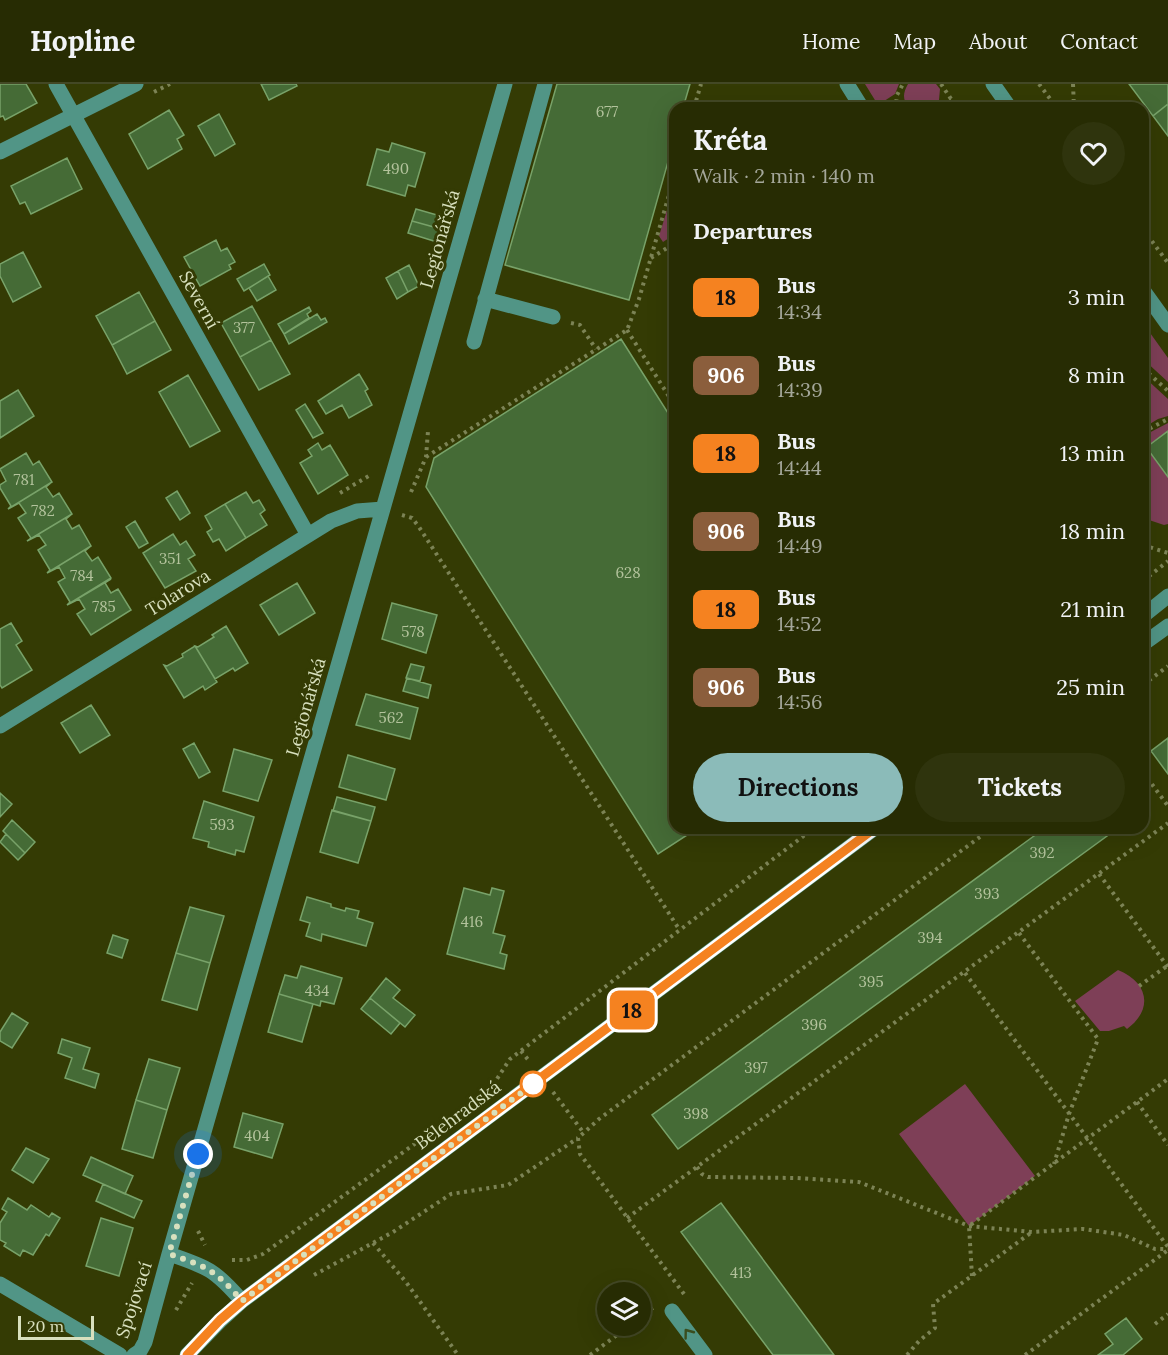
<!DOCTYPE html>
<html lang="en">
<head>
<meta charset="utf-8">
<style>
	:root { --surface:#272c03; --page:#2f340d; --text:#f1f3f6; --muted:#a4a79a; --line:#434825; --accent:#8bbbb9 }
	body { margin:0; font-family:Lora,serif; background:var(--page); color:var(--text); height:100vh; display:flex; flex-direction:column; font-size:22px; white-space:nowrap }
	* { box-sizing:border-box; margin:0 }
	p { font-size:20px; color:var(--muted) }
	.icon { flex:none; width:33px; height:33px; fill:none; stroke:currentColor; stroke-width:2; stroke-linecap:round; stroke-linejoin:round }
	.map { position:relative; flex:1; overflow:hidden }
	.sheet { position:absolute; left:669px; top:18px; width:480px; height:732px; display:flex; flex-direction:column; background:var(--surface); border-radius:18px; box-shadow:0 6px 24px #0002,0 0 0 2px var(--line) }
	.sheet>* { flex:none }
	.badge { padding:0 12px; border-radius:9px; font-size:21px; line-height:39px }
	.controls { position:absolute; left:597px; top:1198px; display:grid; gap:12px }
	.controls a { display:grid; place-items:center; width:54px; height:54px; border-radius:50%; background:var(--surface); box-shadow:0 6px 24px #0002,0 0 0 2px var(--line); font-size:30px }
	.scale { position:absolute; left:18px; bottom:15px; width:76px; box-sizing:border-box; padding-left:6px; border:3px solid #d8e0be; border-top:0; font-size:16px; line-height:21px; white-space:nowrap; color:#d8e0be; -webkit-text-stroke:4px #343b04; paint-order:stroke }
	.you { position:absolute; width:30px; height:30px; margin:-15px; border:4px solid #fff; border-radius:50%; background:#1a73e8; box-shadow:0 0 0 9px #1a73e833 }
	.map>.badge { position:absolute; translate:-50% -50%; box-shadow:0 0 0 3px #fff }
	h2 { padding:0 24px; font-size:22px; line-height:54px }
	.round { display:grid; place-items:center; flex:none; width:63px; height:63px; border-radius:32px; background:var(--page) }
	.head { display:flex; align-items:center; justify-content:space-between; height:102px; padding:0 24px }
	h1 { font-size:28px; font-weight:700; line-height:45px }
	.cta { display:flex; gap:12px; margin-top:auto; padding:12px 24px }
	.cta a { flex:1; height:69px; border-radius:36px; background:var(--accent); color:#111; font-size:24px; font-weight:700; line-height:69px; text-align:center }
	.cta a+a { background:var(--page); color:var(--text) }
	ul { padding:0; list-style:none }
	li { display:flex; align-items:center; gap:18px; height:78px; padding:0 24px }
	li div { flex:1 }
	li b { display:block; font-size:22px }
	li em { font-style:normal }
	li .badge { min-width:66px; font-weight:700; text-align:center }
	header { display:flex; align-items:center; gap:36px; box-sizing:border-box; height:84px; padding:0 30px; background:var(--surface); border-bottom:2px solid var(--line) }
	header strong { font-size:28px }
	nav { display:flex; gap:33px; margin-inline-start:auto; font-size:21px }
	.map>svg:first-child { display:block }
	.green { fill:#7e3f57 }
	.building { fill:#456b36; stroke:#78a269; stroke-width:1.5 }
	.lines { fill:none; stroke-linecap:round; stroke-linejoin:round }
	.path { stroke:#7c8355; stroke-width:4; stroke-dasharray:3 4.5; stroke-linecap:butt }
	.minor { stroke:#519586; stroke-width:15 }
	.oneway { stroke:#3a4d1e }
	.line-casing { stroke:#fff; stroke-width:14 }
	.line { stroke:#f58220; stroke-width:9 }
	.walk { stroke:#d8e0be; stroke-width:6; stroke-dasharray:0 10.8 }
	.stop-dot { fill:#fff; stroke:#f58220; stroke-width:3 }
	.labels { text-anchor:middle; stroke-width:6; stroke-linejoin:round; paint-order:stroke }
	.number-label { font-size:15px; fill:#b3c39c }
	.street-label { font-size:18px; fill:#d8e0be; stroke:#343b04 }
</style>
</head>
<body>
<header>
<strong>Hopline</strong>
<nav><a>Home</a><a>Map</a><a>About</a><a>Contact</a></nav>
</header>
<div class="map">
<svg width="1168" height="1271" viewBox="0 0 1168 1271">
	<rect width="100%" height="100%" fill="#343b04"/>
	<path class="green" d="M865,0H899L895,10L878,21Z
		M908,0H936L940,5L939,16L925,24H909C902,15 903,9 908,0Z
		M675,100V150L663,158L659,152Z
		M1143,239L1168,274V298L1143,275Z
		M1143,292L1168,315V332L1158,335L1143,344Z
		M1168,339V347L1148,362L1149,367L1168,393V440L1164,441L1143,434V352Z
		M1118,886C1148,898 1154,925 1127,945L1124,942L1109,947H1100L1075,917Z
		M965,1000L1035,1092L969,1142L899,1050Z"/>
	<path class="building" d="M0,0H26L37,19L5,36L3,32L0,33Z
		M261,0H296L297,2L269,16Z
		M557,0H690L683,24H675V53L629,216L505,181Z
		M1129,0H1168V20L1153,32Z
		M1168,20V52L1153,32Z
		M169,26L184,51L177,55L182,65L148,85L129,50Z
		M219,30L235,60L215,72L198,42Z
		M392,59L425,69L415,103L408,101L405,112L367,101L377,65L389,68Z
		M67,74L82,105L31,130L25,118L20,120L11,102Z
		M416,125L444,133L441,145L412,137Z
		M412,137L441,145L437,158L408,149Z
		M216,156L221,167L227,164L235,178L229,181L231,185L200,202L184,173Z
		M23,168L41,203L13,218L0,192V180Z
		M264,180L270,191L244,207L237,195Z
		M409,181L419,202L408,208L398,187Z
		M398,187L408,208L397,215L386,194Z
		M268,192L276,206L257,217L249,204Z
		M139,208L155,237L112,261L96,232Z
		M252,222L271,256L240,273L221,239Z
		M309,223L311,227L307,230L309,234L284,250L278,240Z
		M317,230L321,236L325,234L327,238L289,260L284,250Z
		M155,237L171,266L127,290L112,261Z
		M621,255L675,340V677L669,680L675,689V744H698L658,770L426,403L434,374Z
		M271,256L290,290L259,306L240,273Z
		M359,290L368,305L365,307L372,321L349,334L342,321L326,330L318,317Z
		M188,291L220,347L190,363L159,308Z
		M18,306L34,332L0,354V317Z
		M305,320L323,349L313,354L296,326Z
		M1168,347V393L1149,367L1148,362Z
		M318,359L322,366L330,361L348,391L318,410L300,379L312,372L308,366Z
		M26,369L33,381L39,377L52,398L8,425L11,422L0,404V401L6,397L0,385Z
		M52,398L46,403L53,413L59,409L72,430L27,457L31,454L18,434L26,429L19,419L8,425Z
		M177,407L190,429L180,436L166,414Z
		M246,408L253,419L259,416L265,426L260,430L267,441L246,454L225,420Z
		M225,420L246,454L226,467L219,455L213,458L207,448L212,445L205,432Z
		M72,430L66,435L72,445L79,441L91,462L47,489L50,486L38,466L46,461L39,451L27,457Z
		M135,437L148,459L139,464L126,443Z
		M173,450L180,461L186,457L195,471L188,475L196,487L165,504L143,469Z
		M91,462L85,467L92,477L98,473L111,494L67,521L70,518L58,498L65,494L59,483L47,489Z
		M111,495L105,499L111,509L118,505L131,526L91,551L77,530L85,525L79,515L67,521Z
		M297,499L315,529L279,551L260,521Z
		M392,519L437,531L426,569L382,555Z
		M11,539L22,557L16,561L32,586L2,604L0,601V545Z
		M226,542L248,579L235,587L233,584L215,595L195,562L198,563L214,553L212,551Z
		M195,562L217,598L205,606L203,602L184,614L164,581L167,582L183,573L182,570Z
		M411,580L424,583L420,597L406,594Z
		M407,594L431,601L428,614L403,607Z
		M366,610L418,624L410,655L356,641Z
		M91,621L110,651L80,669L61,639Z
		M1168,654V690L1151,667Z
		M194,659L210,688L199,694L183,665Z
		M234,665L272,676L258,717L223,707Z
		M348,671L395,685L386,716L339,703Z
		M0,709L12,720L0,733Z
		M337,713L375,723L371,737L333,727Z
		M204,717L254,733L244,768L236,766L235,771L208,763L209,758L193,754Z
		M332,726L371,737L358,779L320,768Z
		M12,736L35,758L25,769L3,747Z
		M1045,744H1118L678,1065L652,1031Z
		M6,750L25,769L18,776L0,758Z
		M464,804L490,811L492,804L504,807L493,849L505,852L500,869L507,871L504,885L447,870Z
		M307,813L331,820V823L345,827L346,824L359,827L357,834L373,839L366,862L322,850L321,857L306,852L310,839L300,836Z
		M190,823L224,832L210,879L176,869Z
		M113,851L128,856L122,874L107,869Z
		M176,869L210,879L197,926L162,916Z
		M301,882L342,894L334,920L321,917L320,922L279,910L285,891L297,894Z
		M386,894L400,906L393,914L415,931L405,943L370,914Z
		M279,910L313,920L302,958L268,948Z
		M370,914L400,939L391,950L361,925Z
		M12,929L28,939L12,964L0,957V948Z
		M62,955L90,964L83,985L99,990L95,1004L65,994L72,974L58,969Z
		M149,975L180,984L167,1026L136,1016Z
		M136,1016L167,1026L153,1074L122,1065Z
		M243,1029L283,1040L272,1074L234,1063Z
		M26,1064L49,1075L33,1099L12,1086Z
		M91,1073L133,1092L125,1110L83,1091Z
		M103,1100L142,1117L134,1134L96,1117Z
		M8,1114L27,1126L31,1121L49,1133L52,1129L60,1134L49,1152L46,1150L33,1171L23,1166L20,1172L4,1162L6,1159L0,1156V1139L7,1128L2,1125Z
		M721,1119L834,1271H773L681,1148Z
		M101,1134L133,1144L119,1192L86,1182Z
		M1126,1234L1142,1255L1123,1271H1098L1113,1260L1105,1250Z"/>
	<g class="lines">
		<path class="path" d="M941,0L957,24
			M1039,0L1057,24
			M1073,0L1074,24
			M154,8L170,0
			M694,24L701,0
			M889,24L896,20
			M900,24L896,20L897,11L903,0
			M937,24L950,14
			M1143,145L1168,179
			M651,174L675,159
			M571,239L580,241L596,265
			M627,246L675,322
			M1143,284L1168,307
			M1143,348L1168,335
			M426,373L627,246L639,215L675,90
			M411,408L426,373L428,347
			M340,409L372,390
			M402,431L412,434L419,443L679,845
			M1143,461L1168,469
			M1143,497L1168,477
			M1143,601L1168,582
			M1143,688L1168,722
			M1099,790L1168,883
			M1019,849L1098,955L1069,1030L1054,1080
			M965,889L1168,1163
			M1139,902L1167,882
			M521,967L530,978
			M493,1001L510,975L814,744
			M553,1008L583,1048
			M1137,1018L1168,1061
			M697,1083L702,1090L708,1093L796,1094L859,1098L969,1142L1032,1148L1083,1145L1124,1151L1155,1165H1168
			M627,1134L1168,739
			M198,1147L205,1161
			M373,1159L406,1198L458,1271
			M232,1176H247L263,1170L420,1056
			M314,1191L393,1148L451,1110L508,1101L578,1054
			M972,1192L969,1142L1168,995
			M684,1210L580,1070L578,1054L599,1035L992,744
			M176,1226L192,1199
			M640,1233L653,1224
			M1155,1240L1168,1230
			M590,1271L629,1242
			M907,1271L919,1257L935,1244L933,1220L1032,1148
			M1025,1271L1168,1166"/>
		<path class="minor" d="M56,0L308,451
			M847,0L862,24
			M993,0L1010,24
			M0,68L136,0
			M1143,206L1168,241
			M485,215L553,233
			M474,258L545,0
			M1143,532L1168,512
			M1143,560L1168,542
			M0,642L331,437L357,427L383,425
			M0,1200L120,1271
			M242,1217C215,1186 208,1183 169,1170L505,0
			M672,1227L705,1271
			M134,1271L140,1267L145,1258L169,1170
			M187,1271L220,1237L242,1217L875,744"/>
	</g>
	<defs><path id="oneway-chevron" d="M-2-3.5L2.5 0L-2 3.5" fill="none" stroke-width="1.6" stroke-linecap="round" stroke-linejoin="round" transform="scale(1.5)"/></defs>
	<use class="oneway" href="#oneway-chevron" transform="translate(688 1249) rotate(-127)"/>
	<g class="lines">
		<defs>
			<path id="line" d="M187,1271L220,1236L242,1217L875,744"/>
		</defs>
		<use href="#line" class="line-casing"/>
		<use href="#line" class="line"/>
		<path class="walk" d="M198,1070L169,1170C208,1183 215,1186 242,1217L533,1000"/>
	</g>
	<circle class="stop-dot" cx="533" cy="1000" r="12"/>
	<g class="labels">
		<g class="number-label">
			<text x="607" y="33">677</text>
			<text x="396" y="90">490</text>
			<text x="244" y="249">377</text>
			<text x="24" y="401">781</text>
			<text x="43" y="432">782</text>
			<text x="170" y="480">351</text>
			<text x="628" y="494">628</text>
			<text x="82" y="497">784</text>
			<text x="104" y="528">785</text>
			<text x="413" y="553">578</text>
			<text x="391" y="639">562</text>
			<text x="222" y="746">593</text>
			<text x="1042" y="774">392</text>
			<text x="987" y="815">393</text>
			<text x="472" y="843">416</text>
			<text x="930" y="859">394</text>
			<text x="871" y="903">395</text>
			<text x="317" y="912">434</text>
			<text x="814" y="946">396</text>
			<text x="756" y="989">397</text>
			<text x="696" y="1035">398</text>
			<text x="257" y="1057">404</text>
			<text x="741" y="1194">413</text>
		</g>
		<g class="street-label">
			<text transform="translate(440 155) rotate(-74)" y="6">Legionářská</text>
			<text transform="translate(199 216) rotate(61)" y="6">Severní</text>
			<text transform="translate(178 509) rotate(-32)" y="6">Tolarova</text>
			<text transform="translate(306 623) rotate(-74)" y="6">Legionářská</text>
			<text transform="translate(458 1031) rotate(-37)" y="6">Bělehradská</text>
			<text transform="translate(134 1216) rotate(-72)" y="6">Spojovací</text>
		</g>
	</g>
</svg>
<div class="controls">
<a><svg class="icon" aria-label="layers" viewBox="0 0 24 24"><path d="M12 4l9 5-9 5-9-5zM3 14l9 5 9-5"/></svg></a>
</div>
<div class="scale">20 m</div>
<div class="you" style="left:198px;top:1070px"></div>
<b class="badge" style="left:632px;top:926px;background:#f58220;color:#111">18</b>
<section class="sheet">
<div class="head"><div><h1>Kréta</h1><p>Walk · 2 min · 140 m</p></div><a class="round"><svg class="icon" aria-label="heart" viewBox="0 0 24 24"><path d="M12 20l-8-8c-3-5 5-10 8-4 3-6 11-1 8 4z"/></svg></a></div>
<h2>Departures</h2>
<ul>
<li><span class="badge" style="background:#f58220;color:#111">18</span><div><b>Bus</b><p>14:34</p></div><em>3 min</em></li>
<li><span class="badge" style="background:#8b5e3c;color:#fff">906</span><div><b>Bus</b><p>14:39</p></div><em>8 min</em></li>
<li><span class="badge" style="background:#f58220;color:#111">18</span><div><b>Bus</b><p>14:44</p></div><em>13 min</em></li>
<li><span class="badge" style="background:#8b5e3c;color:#fff">906</span><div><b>Bus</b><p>14:49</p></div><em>18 min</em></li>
<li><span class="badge" style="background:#f58220;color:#111">18</span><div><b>Bus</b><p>14:52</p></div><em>21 min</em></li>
<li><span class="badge" style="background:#8b5e3c;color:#fff">906</span><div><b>Bus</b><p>14:56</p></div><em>25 min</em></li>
</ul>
<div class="cta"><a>Directions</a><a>Tickets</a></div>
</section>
</div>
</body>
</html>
